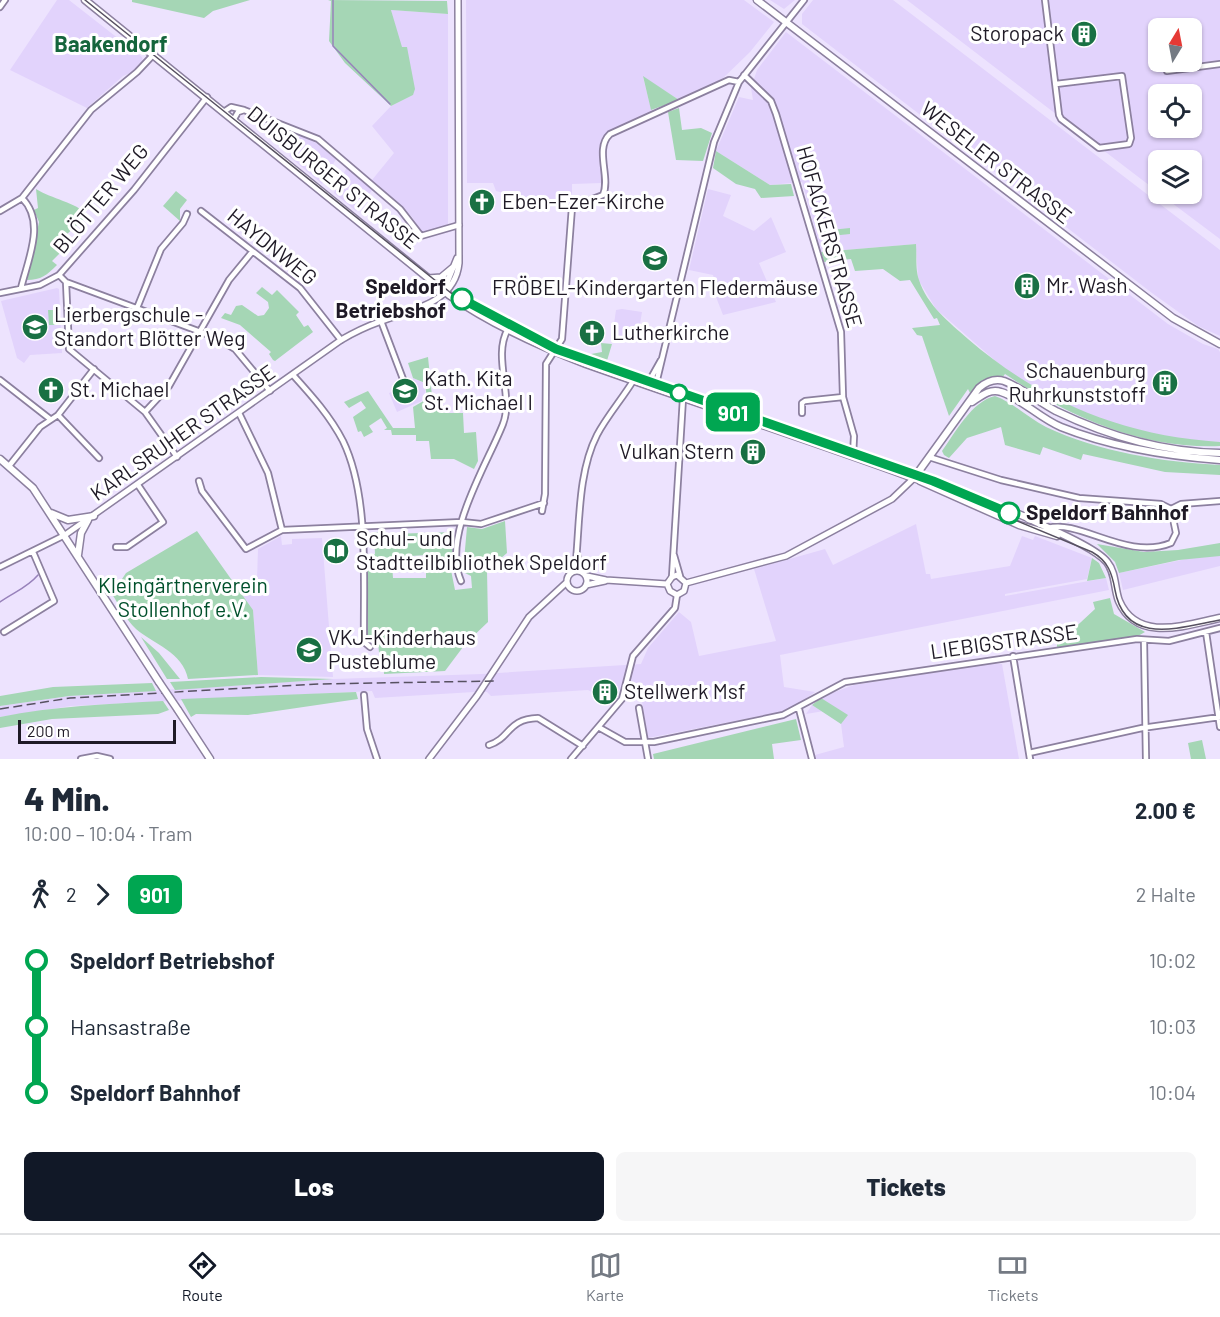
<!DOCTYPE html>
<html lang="de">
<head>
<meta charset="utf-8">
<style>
	:root { --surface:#fff; --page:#f6f6f7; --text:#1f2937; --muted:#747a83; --line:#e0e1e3; --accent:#111827 }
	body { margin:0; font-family:Barlow,sans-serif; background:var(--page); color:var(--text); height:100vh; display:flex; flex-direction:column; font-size:22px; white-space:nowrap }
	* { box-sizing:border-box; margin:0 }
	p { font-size:20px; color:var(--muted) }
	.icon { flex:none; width:33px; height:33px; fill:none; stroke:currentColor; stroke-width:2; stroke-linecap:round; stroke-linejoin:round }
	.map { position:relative; height:759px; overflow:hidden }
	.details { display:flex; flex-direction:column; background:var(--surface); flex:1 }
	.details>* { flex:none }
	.badge { padding:0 12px; border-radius:9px; font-size:21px; line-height:39px }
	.needle { width:39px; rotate:10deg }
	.controls { position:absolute; left:1148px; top:18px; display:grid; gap:12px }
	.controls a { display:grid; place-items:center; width:54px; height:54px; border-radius:9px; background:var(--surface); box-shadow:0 2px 4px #0004; font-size:30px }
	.scale { position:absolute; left:18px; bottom:15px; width:158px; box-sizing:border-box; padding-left:6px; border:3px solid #1f1a26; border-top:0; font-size:16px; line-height:21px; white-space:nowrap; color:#1f1a26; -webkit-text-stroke:4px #fff; paint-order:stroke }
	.map>.badge { position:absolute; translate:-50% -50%; box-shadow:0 0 0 3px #fff }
	.legs { display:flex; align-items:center; gap:9px; height:66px; padding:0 24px; font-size:20px }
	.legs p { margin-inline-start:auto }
	.head { display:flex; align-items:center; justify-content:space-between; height:102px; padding:0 24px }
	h1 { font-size:33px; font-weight:800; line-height:45px }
	.button { display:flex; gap:12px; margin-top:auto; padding:12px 24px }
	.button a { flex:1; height:69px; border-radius:9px; background:var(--accent); color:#fff; font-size:24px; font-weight:800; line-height:69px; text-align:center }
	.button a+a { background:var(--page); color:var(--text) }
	ul { padding:0 24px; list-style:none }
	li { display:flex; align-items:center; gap:21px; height:66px; font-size:22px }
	li i { display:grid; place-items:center; width:9px; height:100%; margin:0 8px; background:currentColor }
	li i::after { content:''; width:15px; height:15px; margin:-8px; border:4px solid; border-radius:50%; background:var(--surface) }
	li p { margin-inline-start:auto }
	li:first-child i { background:linear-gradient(#0000 50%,currentColor 0) }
	li:last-child i { background:linear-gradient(currentColor 50%,#0000 0) }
	.dock { display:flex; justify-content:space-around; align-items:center; height:84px; border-top:2px solid var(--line); background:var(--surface); font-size:16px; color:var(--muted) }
	.dock a { display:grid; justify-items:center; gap:3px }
	.dock .active { color:var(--accent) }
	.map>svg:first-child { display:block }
	.built { fill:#e2d3fc; fill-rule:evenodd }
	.green { fill:#a5d6b5 }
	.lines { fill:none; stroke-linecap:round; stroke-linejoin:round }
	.stream { stroke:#9882bb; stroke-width:1.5 }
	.minor-casing { stroke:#8c809f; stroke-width:8 }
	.tertiary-casing { stroke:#8c809f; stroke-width:8 }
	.secondary-casing { stroke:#8c809f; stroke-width:9 }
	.minor { stroke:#fff; stroke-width:4.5 }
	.tertiary { stroke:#fff; stroke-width:5 }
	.secondary { stroke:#fff; stroke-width:6 }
	.tram { stroke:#575161; stroke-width:1.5 }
	.rail { stroke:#575161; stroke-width:1.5; stroke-dasharray:9 4.5; stroke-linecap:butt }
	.secondary-bridge-casing { stroke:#8c809f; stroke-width:9; stroke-linecap:butt }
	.secondary-bridge { stroke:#fff; stroke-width:6 }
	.line-1-casing { stroke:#fff; stroke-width:14 }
	.line-1 { stroke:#00a651; stroke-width:9 }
	.stop-1-dot { fill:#fff; stroke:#00a651; stroke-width:3 }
	.labels { text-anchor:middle; stroke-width:6; stroke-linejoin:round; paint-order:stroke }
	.poi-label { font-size:21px; fill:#1f1a26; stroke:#fff; text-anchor:start }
	.street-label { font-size:21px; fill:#1f1a26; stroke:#fff }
	.stop-label { font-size:21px; font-weight:bold; fill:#1f1a26; stroke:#fff; text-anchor:end }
	.park-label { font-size:21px; fill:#00502b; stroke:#fff }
	.neighbourhood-label { font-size:22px; font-weight:bold; fill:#15653c; stroke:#fff }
</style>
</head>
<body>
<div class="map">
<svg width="1220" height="759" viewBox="0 0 1220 759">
	<rect width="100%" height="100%" fill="#ede3fe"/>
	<path class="built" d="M57,0H69L142,57L143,61L133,72L123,76L87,108L10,70Z
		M466,0H744L774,22L750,52L717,84L679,100L643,77L652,113L603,136L600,143L602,183L572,184V203L552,206L496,191L493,183H467Z
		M770,0H795L784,9Z
		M813,0H893L1220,250V336L1198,326L1152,293L802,24V14Z
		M907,0H1220V239L1160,194H1191V160H1158V192ZM1158,28H1191V62H1158ZM1158,94H1191V128H1158Z
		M391,10L448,14V224L423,235L412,217L372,180L394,153L372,126L391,106L413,95Z
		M786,32L1168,324L1203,344L1218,349L1220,352V442L1185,440L1143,432L1099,419L1063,404L1007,371L936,309L918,279L916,244L821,252L802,182L770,185L716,151L739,97L753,100L751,88L757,70Z
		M301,134L315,142L336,159L322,184L289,156Z
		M347,167L373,189L356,211L334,193Z
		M708,189L731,195L723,216L754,231L771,217L786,252L759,263L776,302L723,315L716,297L720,295L713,275L689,270Z
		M57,288L59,289L62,353L30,355L24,363L17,358L1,301Z
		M622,309L642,312L637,342L617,335L618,325L614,324L616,310Z
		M413,378L424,383L426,399L397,412L389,393L401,389L404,399L411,397L406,381L409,385L413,384Z
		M916,524L926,574H930L931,579L1010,566L1022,536L1033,540L1035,536L1092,558L1087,579L1005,594V596L1106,578L1109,590L780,655L784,687L815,692L796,706L786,711L648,738L640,689L622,686L611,702L588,690L491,696L487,692H474L375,698L372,691L71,706L0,717V706L69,696L333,679L482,674L641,664L648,648L679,612L691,622L699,656L776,641L754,569L825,549L833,565Z
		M281,536L282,545L292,544V539L322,538L333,677L258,675L253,610L241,593L257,580L258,549Z
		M1220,552V566L1123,590L1119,573Z
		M989,664H1002L1019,759H816L815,755L844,747L841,724L824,711L806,714L812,705L829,694L854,685Z"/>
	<path class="green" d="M132,0H250L213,11L204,18L132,2Z
		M328,0L447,1L448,14L391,10L402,47H407L415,89L413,95L391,106L345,63L329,41L331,1Z
		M643,76L679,100L651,110Z
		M679,108L682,130L701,128L712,133L703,161L676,160L668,112Z
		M716,151L770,185L791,184L794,196L761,198L755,189L736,184L713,168Z
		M36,189C52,199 75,202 88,215L66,235L70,243L52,261L57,265C47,275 41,280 27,280L39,222L34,210L38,208Z
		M176,191L187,200L180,209V221L163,206Z
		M850,228V234L821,237V231Z
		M916,244C917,255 915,269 919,280C927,305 949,322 968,339C1041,402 1124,436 1220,442V446C1141,449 1070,417 1005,374L1002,378L987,379L970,393L968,389L949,416L922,336L917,335L912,328L940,325L937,318L934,319L910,280L900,281L883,269L855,271L851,259L824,262L821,252Z
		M262,287L272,295L277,290L299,312L296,315L304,327L308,325L313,332L275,361L273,360L269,354L271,352L240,325L221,318L225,313L231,315L236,306L242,305L258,316L264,315L269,308L268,302L256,293Z
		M48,310H58L59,325H49Z
		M601,343L612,344L606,364L590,358L591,354L602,352Z
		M428,357L433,406L445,413H463L464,433L476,432L478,461L474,469L454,459H431L429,441H416V435H392L391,430H384L387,428L381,418L369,426L373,432L364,437L361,431L358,432L353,417L366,408L361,401L349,408L344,402L368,391L393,428H415L413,407L427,399L425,383L413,378L408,363Z
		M995,396C1014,403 1028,418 1046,427C1099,452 1162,462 1220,465V475L1165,472L1083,454L1081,460L1043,447L1040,455L1005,445L1001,427L967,438L949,458L944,455L942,451C955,433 972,401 995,396Z
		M505,521L507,553L487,570L488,622L466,643L445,671L384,674L383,654L379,653L378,641L368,635V566L392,565L393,578H426V555L366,559V555L375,554L374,532L389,534L454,532L451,570L455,590L472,588L471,576L463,572L467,527L482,529Z
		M197,531L253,610L258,675L188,679C183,652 153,644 136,629C126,620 119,605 112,594L126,573Z
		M1220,543V556L1179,560L1119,573L1115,562L1097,544L1144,552L1178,550Z
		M1092,558L1099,563L1106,578L1087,581Z
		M1110,598L1114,614L1145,632L1138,636L1057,648V641L1067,635L1095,609L1093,602Z
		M141,637L159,653L180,679H167Z
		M261,677L333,679L175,690L170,682Z
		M152,683L156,691L69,696L0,706V696L53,687Z
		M356,692L358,699L248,715L196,714L191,717L181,699Z
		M821,698L848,715L841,724L812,705Z
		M163,701L169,710L158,714L52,719L0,728V717C54,706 108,704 163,701Z
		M796,719L801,740L772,744L774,759H654L653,754Z
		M1202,740L1206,759H1191L1188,743Z"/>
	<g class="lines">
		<path class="stream" d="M333,0V46L390,104
			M0,602C14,592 27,588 38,575"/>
		<defs>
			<path id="minor" d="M1045,0L1059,115L1061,119L1099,148L1129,144L1131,138L1122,76L1056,84
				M0,7L5,0
				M1167,71L1220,64
				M744,75L771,101L776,114L841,332L843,397L854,436L853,456
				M225,111L231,107L244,110
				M234,119L238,112L244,110L318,139L400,209L421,236L459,225
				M0,211L22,198L91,110L137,72L154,54
				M201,211L300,288L341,340
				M59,275L66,282L217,338L235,349L270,391
				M66,282L69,349L145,412L177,457
				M21,288C28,259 46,222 22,198
				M0,293L40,285L59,275L134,190L207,97
				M137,308L161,249L183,223L187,214
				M381,321L403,379
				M293,375C312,396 330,416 343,441C370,497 363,581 364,642L370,647
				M0,380L50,419
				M647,385L661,360
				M655,388L714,142L739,82L804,0
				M145,412L169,386L229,280L252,252
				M239,413L268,473L282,530
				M802,413V403L805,401L843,397
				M58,415L99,458
				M929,457L1001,480L1079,498L1161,504L1171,509L1181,504L1220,501
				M9,466L40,427L58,415L94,369
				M199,481L202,491L246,549L282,530L462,522L481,524L544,503
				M542,511L545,494L546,364L562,339L572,207L603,195C611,177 594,149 610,134L729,80L739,82
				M1048,528C1080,519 1127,561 1171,543L1176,533L1171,509
				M116,547H127L163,522L138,485
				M674,555L680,576
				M578,557L581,571
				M0,567L65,535
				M575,571C580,528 577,474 597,435C607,416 622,399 633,381
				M672,577L683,398
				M461,581C441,536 487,465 503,424C514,396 492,356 508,329
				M4,632L54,601L33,552
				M1206,632L1220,727
				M1144,640L1146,759
				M1013,656L1030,759
				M364,695L367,729L377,759
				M639,708L648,759
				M799,709L812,759
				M600,728L625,742H654L783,715L845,682L1137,639L1169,641L1220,628
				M489,745C511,738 507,719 538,718L583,746
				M1029,753L1142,728L1220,717
				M81,759L97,756L110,759
				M571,759L622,699L633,656L675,608L677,595"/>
			<path id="tertiary" d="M428,278L441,277L453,267
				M444,290L457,258
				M65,535L341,340C353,333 365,327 379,322C410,310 455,304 459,263L458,0
				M567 581a10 10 0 1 1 20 0a10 10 0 1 1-20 0Z
				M587,576L606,580L667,584
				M686,583L786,556L892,499L914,478
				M667,584L670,591L677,595L684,591L686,583
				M667,584L672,577L677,575L686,583
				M586,585L605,581
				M429,759L477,696L529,617L567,582"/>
			<path id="secondary" d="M85,0L449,295C491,324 539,346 586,364C693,402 801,437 908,476C950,491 992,501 1032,520C1050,529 1096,548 1107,562C1116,573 1114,588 1119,601C1137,643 1186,625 1220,618
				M757,0L1173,318L1220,344
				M972,402C981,396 990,388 1001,392C1019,397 1041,419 1061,427C1111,447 1167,456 1220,460
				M0,459L33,488L159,682
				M914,478L979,388C986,382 994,378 1004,381C1022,388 1039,402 1056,411C1108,436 1162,452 1220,453
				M920,481L1019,525L1057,536
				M51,513L68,520L94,516
				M78,555L81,533L88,520
				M178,710L210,759"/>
		</defs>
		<use href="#minor" class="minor-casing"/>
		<use href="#tertiary" class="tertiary-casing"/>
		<use href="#secondary" class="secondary-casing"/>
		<use href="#minor" class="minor"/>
		<use href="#tertiary" class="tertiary"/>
		<use href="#secondary" class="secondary"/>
		<path class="tram" d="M85,0L456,297L532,341L611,372L894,470L1092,552C1108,561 1112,573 1115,590C1125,647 1181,627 1220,620
			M441,316L446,308"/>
		<path class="rail" d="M0,709L70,698L319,684L494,681"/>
		<defs>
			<path id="secondary-bridge" d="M159,682L178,710"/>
		</defs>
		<use href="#secondary-bridge" class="secondary-bridge-casing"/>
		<use href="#secondary-bridge" class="secondary-bridge"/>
	</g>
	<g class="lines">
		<defs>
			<path id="line-1" d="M462,299L556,349L933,481L1009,513"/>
		</defs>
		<use href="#line-1" class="line-1-casing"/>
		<use href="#line-1" class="line-1"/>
	</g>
	<defs>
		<symbol id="building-disc" viewBox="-11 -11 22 22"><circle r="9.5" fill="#197043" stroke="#fff"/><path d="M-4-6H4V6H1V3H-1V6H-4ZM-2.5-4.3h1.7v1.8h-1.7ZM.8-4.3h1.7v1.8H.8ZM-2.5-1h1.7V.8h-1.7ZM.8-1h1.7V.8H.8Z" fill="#fff"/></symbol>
		<symbol id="church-disc" viewBox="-11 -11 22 22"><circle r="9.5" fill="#197043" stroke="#fff"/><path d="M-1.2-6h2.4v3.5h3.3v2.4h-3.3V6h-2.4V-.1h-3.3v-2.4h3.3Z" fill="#fff"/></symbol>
		<symbol id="school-disc" viewBox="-11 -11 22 22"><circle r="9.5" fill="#197043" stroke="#fff"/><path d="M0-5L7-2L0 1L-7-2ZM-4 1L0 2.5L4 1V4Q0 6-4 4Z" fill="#fff"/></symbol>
		<symbol id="library-disc" viewBox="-11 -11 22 22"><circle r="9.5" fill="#197043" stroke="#fff"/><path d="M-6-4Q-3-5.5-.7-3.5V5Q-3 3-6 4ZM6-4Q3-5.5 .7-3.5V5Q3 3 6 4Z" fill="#fff"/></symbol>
	</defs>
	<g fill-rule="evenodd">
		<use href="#building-disc" x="1069" y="19" width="30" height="30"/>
		<use href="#church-disc" x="467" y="187" width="30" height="30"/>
		<use href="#school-disc" x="640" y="243" width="30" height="30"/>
		<use href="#building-disc" x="1012" y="271" width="30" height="30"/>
		<use href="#school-disc" x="20" y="312" width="30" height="30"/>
		<use href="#church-disc" x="577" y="318" width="30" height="30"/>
		<use href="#building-disc" x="1150" y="368" width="30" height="30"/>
		<use href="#church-disc" x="36" y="375" width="30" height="30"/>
		<use href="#school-disc" x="390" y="376" width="30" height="30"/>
		<use href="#building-disc" x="738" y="437" width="30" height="30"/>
		<use href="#library-disc" x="321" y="536" width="30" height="30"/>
		<use href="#school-disc" x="294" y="635" width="30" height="30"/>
		<use href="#building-disc" x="590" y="677" width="30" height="30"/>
	</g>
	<g class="stop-1-dot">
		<circle cx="462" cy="299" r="10"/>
		<circle cx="679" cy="393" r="8"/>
		<circle cx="1009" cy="513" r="10"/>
	</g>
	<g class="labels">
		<g class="poi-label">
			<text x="1064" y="41" text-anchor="end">Storopack</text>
			<text x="502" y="209">Eben-Ezer-Kirche</text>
			<text x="1046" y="293">Mr. Wash</text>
			<text x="655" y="295" text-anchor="middle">FRÖBEL-Kindergarten Fledermäuse</text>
			<text x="54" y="322">Lierbergschule -<tspan x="54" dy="24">Standort Blötter Weg</tspan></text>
			<text x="612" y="340">Lutherkirche</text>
			<text x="1146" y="378" text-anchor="end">Schauenburg<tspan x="1146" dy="24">Ruhrkunststoff</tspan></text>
			<text x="424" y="386">Kath. Kita<tspan x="424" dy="24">St. Michael I</tspan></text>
			<text x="70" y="397">St. Michael</text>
			<text x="734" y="459" text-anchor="end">Vulkan Stern</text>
			<text x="356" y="546">Schul- und<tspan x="356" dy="24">Stadtteilbibliothek Speldorf</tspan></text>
			<text x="328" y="645">VKJ-Kinderhaus<tspan x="328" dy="24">Pusteblume</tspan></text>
			<text x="624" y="699">Stellwerk Msf</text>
		</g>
		<g class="street-label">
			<text transform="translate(996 163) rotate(38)" y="7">WESELER STRASSE</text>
			<text transform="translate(333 178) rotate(39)" y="7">DUISBURGER STRASSE</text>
			<text transform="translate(101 199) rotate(-50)" y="7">BLÖTTER WEG</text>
			<text transform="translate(829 237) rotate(74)" y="7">HOFACKERSTRASSE</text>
			<text transform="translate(272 247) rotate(39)" y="7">HAYDNWEG</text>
			<text transform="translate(183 433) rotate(-35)" y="7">KARLSRUHER STRASSE</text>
			<text transform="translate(1004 642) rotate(-8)" y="7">LIEBIGSTRASSE</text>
		</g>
		<g class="stop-label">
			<text x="446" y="294">Speldorf<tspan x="446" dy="24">Betriebshof</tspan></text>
			<text x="1026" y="520" text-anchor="start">Speldorf Bahnhof</text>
		</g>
		<g class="park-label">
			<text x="183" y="593">Kleingärtnerverein<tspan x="183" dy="24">Stollenhof e.V.</tspan></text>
		</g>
		<g class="neighbourhood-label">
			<text x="111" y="52">Baakendorf</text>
		</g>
	</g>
</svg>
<div class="controls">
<a><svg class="needle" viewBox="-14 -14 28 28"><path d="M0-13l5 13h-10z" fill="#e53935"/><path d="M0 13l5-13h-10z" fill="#747a83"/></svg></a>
<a><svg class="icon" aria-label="locate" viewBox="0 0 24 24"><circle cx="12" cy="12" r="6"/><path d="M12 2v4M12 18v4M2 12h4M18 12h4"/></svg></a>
<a><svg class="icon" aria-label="layers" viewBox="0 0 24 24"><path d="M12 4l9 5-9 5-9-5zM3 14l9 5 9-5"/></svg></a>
</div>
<div class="scale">200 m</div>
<b class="badge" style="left:733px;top:412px;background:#00a651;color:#fff">901</b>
</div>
<section class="details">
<div class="head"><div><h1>4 Min.</h1><p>10:00 – 10:04 · Tram</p></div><b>2.00 €</b></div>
<div class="legs"><svg class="icon" aria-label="walk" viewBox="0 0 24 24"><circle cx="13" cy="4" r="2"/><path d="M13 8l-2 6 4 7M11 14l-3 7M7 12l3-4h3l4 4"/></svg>2<svg class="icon" aria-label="forward" viewBox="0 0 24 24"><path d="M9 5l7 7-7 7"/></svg><b class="badge" style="background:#00a651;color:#fff">901</b><p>2 Halte</p></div>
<ul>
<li><i style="color:#00a651"></i><b>Speldorf Betriebshof</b><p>10:02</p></li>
<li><i style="color:#00a651"></i><span>Hansastraße</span><p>10:03</p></li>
<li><i style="color:#00a651"></i><b>Speldorf Bahnhof</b><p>10:04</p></li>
</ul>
<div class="button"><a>Los</a><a>Tickets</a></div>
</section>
<nav class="dock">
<a class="active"><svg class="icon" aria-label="directions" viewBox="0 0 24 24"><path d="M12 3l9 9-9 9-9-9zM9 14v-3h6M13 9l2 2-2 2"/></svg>Route</a>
<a><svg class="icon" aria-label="map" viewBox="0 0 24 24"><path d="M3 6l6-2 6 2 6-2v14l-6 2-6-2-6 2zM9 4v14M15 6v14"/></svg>Karte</a>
<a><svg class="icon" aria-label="tickets" viewBox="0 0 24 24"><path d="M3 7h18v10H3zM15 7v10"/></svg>Tickets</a>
</nav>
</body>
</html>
